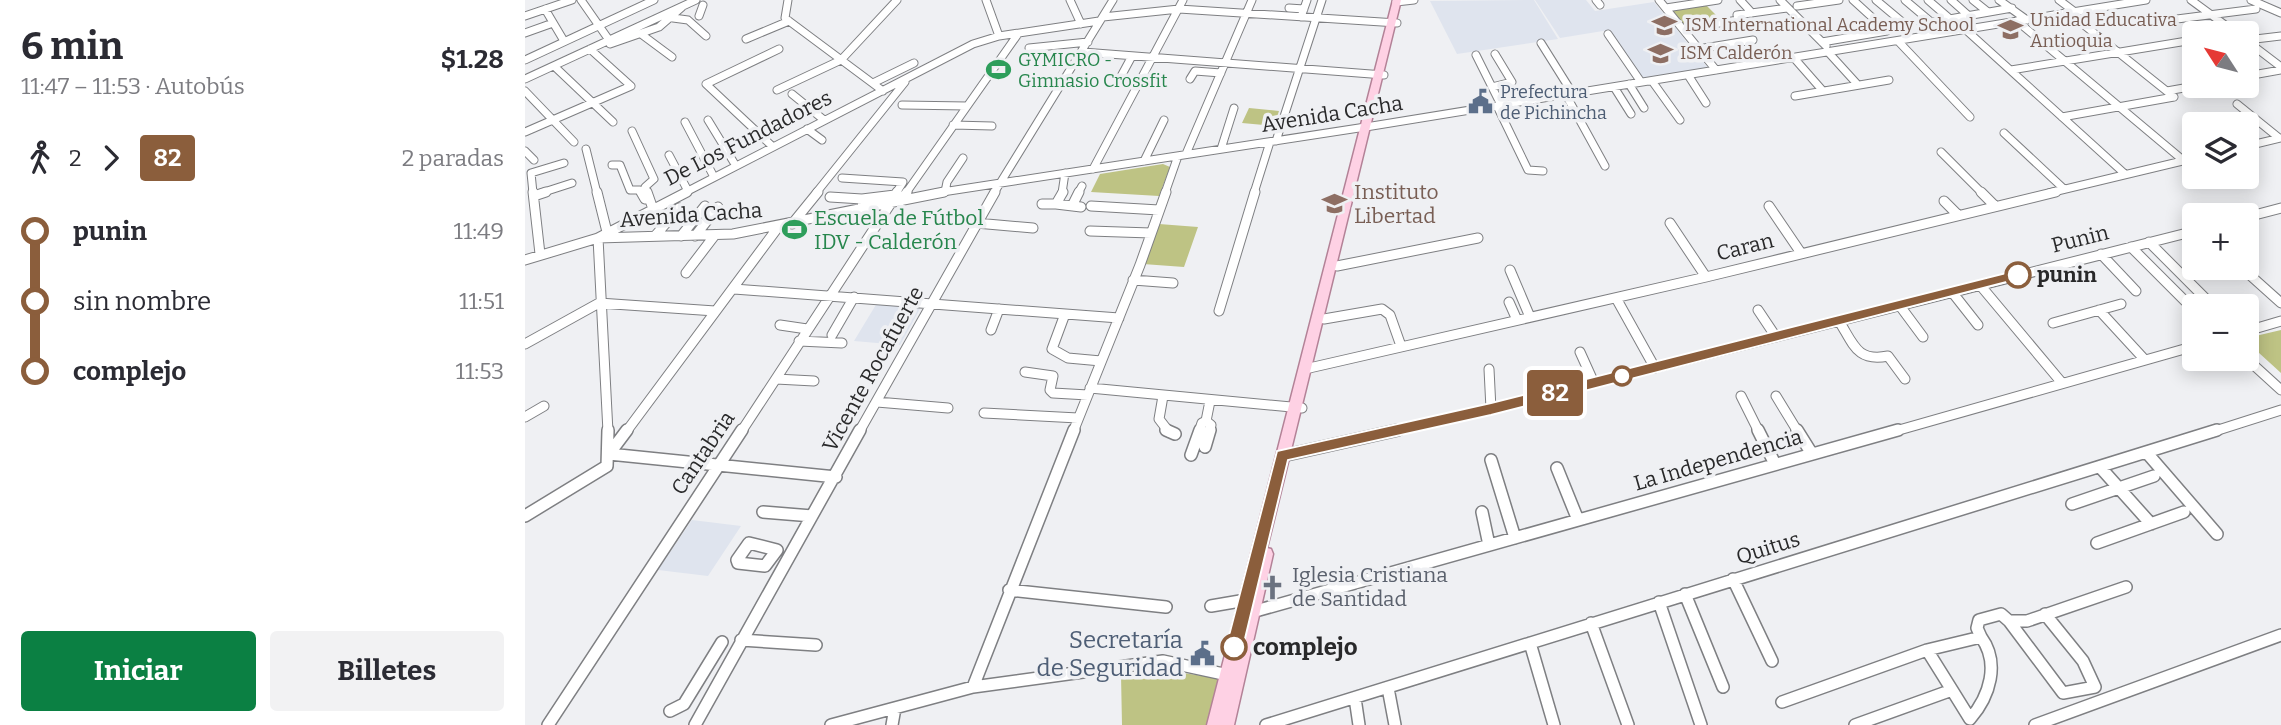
<!DOCTYPE html>
<html lang="es">
<head>
<meta charset="utf-8">
<style>
	:root { --surface:#fff; --page:#f2f2f3; --text:#2b2b33; --muted:#7c7c81; --accent:#0b8043 }
	body { margin:0; font-family:Bitter,serif; background:var(--page); color:var(--text); height:100vh; display:flex; flex-direction:column; font-size:26px; white-space:nowrap }
	* { box-sizing:border-box; margin:0 }
	p { font-size:23px; color:var(--muted) }
	.icon { flex:none; width:38px; height:38px; fill:none; stroke:currentColor; stroke-width:2; stroke-linecap:round; stroke-linejoin:round }
	.map { position:relative; flex:1; overflow:hidden }
	.sheet { display:flex; flex-direction:column; background:var(--surface); width:525px }
	.sheet>* { flex:none }
	.badge { padding:0 14px; border-radius:5px; font-size:24px; line-height:46px }
	.needle { width:46px; rotate:306deg }
	.controls { position:absolute; left:1657px; top:21px; display:grid; gap:14px }
	.controls a { display:grid; place-items:center; width:77px; height:77px; border-radius:7px; background:var(--surface); box-shadow:0 4px 18px #0003; font-size:35px }
	.map>.badge { position:absolute; translate:-50% -50%; box-shadow:0 0 0 4px #fff }
	.legs { display:flex; align-items:center; gap:10px; height:77px; padding:0 21px; font-size:23px }
	.legs p { margin-inline-start:auto }
	.summary { display:flex; align-items:center; justify-content:space-between; height:119px; padding:0 21px }
	h1 { font-size:38px; font-weight:700; line-height:52px }
	.action { display:flex; gap:14px; margin-top:auto; padding:14px 21px }
	.action a { flex:1; height:80px; border-radius:7px; background:var(--accent); color:#fff; font-size:28px; font-weight:700; line-height:80px; text-align:center }
	.action a+a { background:var(--page); color:var(--text) }
	ul { padding:0 21px; list-style:none }
	li { display:flex; align-items:center; gap:24px; height:70px; font-size:26px }
	li i { display:grid; place-items:center; width:10px; height:100%; margin:0 9px; background:currentColor }
	li i::after { content:''; width:18px; height:18px; margin:-9px; border:5px solid; border-radius:50%; background:var(--surface) }
	li p { margin-inline-start:auto }
	li:first-child i { background:linear-gradient(#0000 50%,currentColor 0) }
	li:last-child i { background:linear-gradient(currentColor 50%,#0000 0) }
	main { display:flex; flex:1; min-height:0 }
	.map>svg:first-child { display:block }
	.built { fill:#dfe4ee }
	.green { fill:#bec384 }
	.lines { fill:none; stroke-linecap:round; stroke-linejoin:round }
	.minor-far2-casing { stroke:#7e7f82; stroke-width:9 }
	.minor-far1-casing { stroke:#7e7f82; stroke-width:11 }
	.minor-casing { stroke:#7e7f82; stroke-width:14 }
	.major-casing { stroke:#b38297; stroke-width:3 }
	.minor-far2 { stroke:#fff; stroke-width:7 }
	.minor-far1 { stroke:#fff; stroke-width:9 }
	.minor { stroke:#fff; stroke-width:11 }
	.major { fill:#fed1e4; fill-rule:evenodd }
	.line-1 { fill:#8b5e3c; stroke:#fff; stroke-width:2 }
	.stop-1-dot { fill:#fff; stroke:#8b5e3c; stroke-width:3.5 }
	.labels { text-anchor:middle; stroke-width:7; stroke-linejoin:round; paint-order:stroke }
	.far-education-label { font-size:18px; fill:#785e54; stroke:#eff0f3; text-anchor:start }
	.far-leisure-label { font-size:18px; fill:#27864d; stroke:#eff0f3; text-anchor:start }
	.far-service-label { font-size:18px; fill:#4e5e75; stroke:#eff0f3; text-anchor:start }
	.street-label { font-size:21px; fill:#29292a; stroke:#eff0f3 }
	.education-label { font-size:21px; fill:#785e54; stroke:#eff0f3; text-anchor:start }
	.leisure-label { font-size:21px; fill:#27864d; stroke:#eff0f3; text-anchor:start }
	.stop-label { font-size:21px; font-weight:bold; fill:#29292a; stroke:#eff0f3; text-anchor:start }
	.worship-label { font-size:21px; fill:#5b616d; stroke:#eff0f3; text-anchor:start }
	.near-service-label { font-size:24px; fill:#4e5e75; stroke:#eff0f3; text-anchor:end }
	.near-stop-label { font-size:24px; font-weight:bold; fill:#29292a; stroke:#eff0f3; text-anchor:start }
</style>
</head>
<body>
<main>
<section class="sheet">
<div class="summary"><div><h1>6 min</h1><p>11:47 – 11:53 · Autobús</p></div><b>$1.28</b></div>
<div class="legs"><svg class="icon" aria-label="walk" viewBox="0 0 24 24"><circle cx="13" cy="4" r="2"/><path d="M13 8l-2 6 4 7M11 14l-3 7M7 12l3-4h3l4 4"/></svg>2<svg class="icon" aria-label="forward" viewBox="0 0 24 24"><path d="M9 5l7 7-7 7"/></svg><b class="badge" style="background:#8b5e3c;color:#fff">82</b><p>2 paradas</p></div>
<ul>
<li><i style="color:#8b5e3c"></i><b>punin</b><p>11:49</p></li>
<li><i style="color:#8b5e3c"></i><span>sin nombre</span><p>11:51</p></li>
<li><i style="color:#8b5e3c"></i><b>complejo</b><p>11:53</p></li>
</ul>
<div class="action"><a>Iniciar</a><a>Billetes</a></div>
</section>
<div class="map">
<svg width="1756" height="725" viewBox="0 0 1756 725">
	<rect width="100%" height="100%" fill="#eff0f3"/>
	<path class="built" d="M1009,0L1033,39L932,54L905,1Z
		M1010,0H1061L1070,11L1129,2L1183,68L1119,79L1084,30L1035,38Z
		M352,303L396,307L375,345L329,341Z
		M167,520L216,526L183,576L133,570Z"/>
	<path class="green" d="M1181,5L1195,19L1160,25L1146,9Z
		M724,108L754,111L749,126L717,123Z
		M638,164L645,167L634,196L566,192L575,174Z
		M634,224L673,227L659,267L618,264Z
		M1756,330V373L1722,342V338Z
		M632,669L698,679L687,725H597L596,675Z"/>
	<g class="lines">
		<defs>
			<path id="minor-far2" d="M56,0L84,40
				M263,0L260,18L358,91
				M461,0L474,36
				M545,0L556,24
				M1071,0L1075,5
				M1134,0L1191,70
				M1215,0L1227,13
				M1255,0L1301,46
				M1351,0L1382,26
				M1380,0L1406,22
				M1403,0L1425,19
				M1426,0L1444,16
				M1448,0L1463,12
				M1474,0L1502,20
				M1534,0L1550,12
				M1666,0L1711,33
				M1726,0L1756,13
				M871,2L889,0
				M1272,6L1314,0
				M764,8L779,9
				M1141,8L1193,0
				M20,9L39,41
				M1544,13L1649,97
				M1212,15L1262,8
				M0,16L47,0
				M174,16L178,5
				M578,17L654,9L872,23
				M776,17L782,0
				M148,18L163,20L181,36
				M1644,20L1731,9
				M1492,21L1659,161
				M1396,24L1487,8
				M1158,29L1213,20
				M1441,30L1600,174
				M0,33L28,23
				M116,34L147,57
				M1083,34L1116,82
				M221,39L264,21
				M1722,40L1756,36
				M1373,41L1445,117
				M1722,41L1756,67
				M1297,42L1362,31L1328,0
				M1016,43L1048,94
				M85,44L134,27L157,7
				M504,48L563,42
				M1173,49L1228,40
				M558,52L859,75
				M1303,52L1333,85
				M951,55L976,105
				M1269,58L1298,91
				M0,60L129,0
				M29,66L88,122
				M1486,70L1662,41
				M1163,75L1181,103
				M1722,76L1756,70
				M0,79L171,0
				M665,79L670,71L696,73
				M594,80L607,56
				M1127,81L1155,120
				M348,83L389,63
				M1104,84L1119,108
				M967,87L987,82L970,54
				M1089,87L1106,114
				M252,90L316,60L372,0
				M0,91L49,142
				M1642,91L1670,86
				M267,94L299,120
				M1041,95L1080,166
				M1270,96L1364,80
				M1712,104L1754,138
				M377,105L442,106
				M972,106L1003,170L1018,171
				M1537,117L1649,97
				M183,120L211,166
				M160,122L189,177
				M428,125L467,126
				M282,129L297,140
				M107,131L129,179L120,187L122,193
				M0,132L106,86L65,49
				M1479,133L1539,189
				M751,141L797,0
				M247,146L181,84L254,49
				M1722,146L1756,138
				M61,149L72,193
				M696,149L709,108
				M0,151L9,160
				M1416,152L1457,193
				M661,154L727,0
				M144,155L163,191
				M619,161L639,120
				M87,165H95L105,190H115L117,193
				M568,169L658,0
				M317,178L378,182L371,193
				M420,192L422,182L438,158
				M8,193L6,173L39,163
				M16,193L47,183
				M159,193L448,44L474,36L574,21
				M291,193L380,82
				M381,193L493,34
				M411,193L847,126L1621,0
				M469,193L588,0
				M537,193L540,173
				M553,193L557,186
				M640,193L653,156
				M729,193L745,142
				M1524,193L1670,158"/>
			<path id="minor-far1" d="M8,192L15,254
				M72,192L82,232
				M116,192L120,199
				M122,192L128,209
				M538,192L531,204L556,207
				M1456,192L1470,206
				M9,196L21,192
				M305,197L337,199
				M376,201L382,192
				M1419,201L1433,215
				M517,204H531
				M547,206L554,192
				M566,206L634,210
				M1244,206L1276,253
				M338,209L337,199L370,195L372,192
				M1722,217L1756,208
				M451,223L508,228
				M1145,223L1181,277
				M267,224L293,192
				M565,231L626,233
				M130,236L154,208
				M156,236L180,206
				M170,236L193,207
				M1624,242L1688,306
				M1606,247L1660,301
				M1576,254L1611,291
				M0,260L73,238L208,234L419,192
				M812,266L953,238
				M1717,268L1756,303
				M985,270L1005,317
				M161,273L190,235
				M608,280L648,283
				M1455,285L1537,383
				M209,289L594,318
				M1427,292L1453,325
				M1091,298L1130,368
				M984,302L992,320
				M1375,306L1398,337
				M1233,310L1251,337
				M1574,310L1620,360
				M694,311L730,192
				M540,314L527,349L543,358L576,361
				M799,319L857,309L865,315L876,346
				M1314,321C1329,345 1332,362 1363,356L1380,379
				M1528,323L1596,304
				M255,325L282,329
				M466,330L474,309
				M1722,331L1756,321
				M307,335L329,297
				M274,341L317,343
				M0,344L74,303L190,311
				M1055,352L1069,383
				M1722,359L1756,390
				M780,369L1181,277L1531,192
				M964,369L966,409
				M500,372L528,376L525,390L528,393L563,395
				M251,379L289,381
				M565,388L777,408
				M638,396L634,419L644,432
				M1216,396L1234,432
				M1251,396L1273,432
				M352,402L423,408
				M459,413L553,418
				M0,417L19,406
				M681,421L686,425L684,432
				M83,432L73,238L162,192
				M101,432L254,226
				M216,432L366,203
				M334,432L470,192
				M548,432L615,265L641,192
				M674,432L677,423L681,421L685,401
				M866,432L966,409L1670,231
				M1367,432L1670,346
				M1687,432L1756,410"/>
			<path id="minor" d="M641,430L650,434
				M1233,430L1250,464
				M1272,430L1287,454
				M680,447L685,430
				M1622,453L1692,534
				M84,454L102,430
				M84,454L311,477
				M666,455L675,430
				M757,456L873,430
				M966,460L990,538
				M1575,467L1626,524
				M1032,468L1053,520
				M1547,504L1629,476
				M238,512L287,516
				M957,512L964,545
				M0,516L82,466L83,430
				M224,543L252,550L240,566L213,563L212,560Z
				M1572,543L1659,512
				M1208,579L1247,661
				M484,590L641,607
				M1160,594L1198,687
				M1134,602L1176,725
				M686,606L721,600
				M727,612L1373,430
				M1484,621L1538,693L1570,687L1558,661L1520,614
				M1066,623L1103,725
				M216,640L291,645
				M1005,643L1029,725
				M448,687L549,430
				M863,688L870,725
				M1427,690L1445,719C1465,696 1475,663 1456,637
				M830,698L834,725
				M1257,702L1402,650
				M145,711L159,704L197,642
				M23,725L217,430
				M170,725L335,430
				M306,725L448,687L638,661L703,675
				M367,725L370,708
				M741,725L1692,430
				M1330,725L1427,690L1402,650L1456,637L1452,628L1454,620L1476,614L1484,621H1502L1601,587
				M1510,725L1756,635"/>
			<path id="major" d="M868,0H876L742,548L746,549L748,554L709,725H682Z"/>
		</defs>
		<use href="#minor-far2" class="minor-far2-casing"/>
		<use href="#minor-far1" class="minor-far1-casing"/>
		<use href="#minor" class="minor-casing"/>
		<use href="#major" class="major-casing"/>
		<use href="#minor-far2" class="minor-far2"/>
		<use href="#minor-far1" class="minor-far1"/>
		<use href="#minor" class="minor"/>
		<use href="#major" class="major"/>
	</g>
	<path class="line-1" d="M1493,270L1497,272V278L966,415L763,460L718,647L715,653L709,656L703,653L701,647L752,451L966,403Z"/>
	<defs>
		<symbol id="school-bare" viewBox="-9 -9 18 18"><path d="M0-5L7-2L0 1L-7-2ZM-4 1L0 2.5L4 1V4Q0 6-4 4Z" fill="#8d6e63" stroke="#eff0f3" stroke-width="2.5" paint-order="stroke"/></symbol>
		<symbol id="stadium-bare" viewBox="-9 -9 18 18"><path d="M0-5a6.5 5 0 1 0 0 10a6.5 5 0 1 0 0-10ZM-3.5-1.8h7v3.6h-7Z" fill="#2e9e5b" stroke="#eff0f3" stroke-width="2.5" paint-order="stroke"/></symbol>
		<symbol id="civic-bare" viewBox="-9 -9 18 18"><path d="M-.6-6.5H3V-4.5H.6V-3L4-1V1h2V6H-6V1h2V-1L-.6-3ZM-1.2 2.5V6h2.4V2.5Z" fill="#5c6f8a" stroke="#eff0f3" stroke-width="2.5" paint-order="stroke"/></symbol>
		<symbol id="university-bare" viewBox="-9 -9 18 18"><path d="M0-5L7-2L0 1L-7-2ZM-4 1L0 2.5L4 1V4Q0 6-4 4Z" fill="#8d6e63" stroke="#eff0f3" stroke-width="2.5" paint-order="stroke"/></symbol>
		<symbol id="church-bare" viewBox="-9 -9 18 18"><path d="M-1.2-6h2.4v3.5h3.3v2.4h-3.3V6h-2.4V-.1h-3.3v-2.4h3.3Z" fill="#6b7280" stroke="#eff0f3" stroke-width="2.5" paint-order="stroke"/></symbol>
	</defs>
	<g fill-rule="evenodd">
		<use href="#school-bare" x="1122" y="8" width="35" height="35"/>
		<use href="#school-bare" x="1468" y="12" width="35" height="35"/>
		<use href="#school-bare" x="1118" y="36" width="35" height="35"/>
		<use href="#stadium-bare" x="456" y="52" width="35" height="35"/>
		<use href="#civic-bare" x="938" y="84" width="35" height="35"/>
		<use href="#university-bare" x="792" y="186" width="35" height="35"/>
		<use href="#stadium-bare" x="252" y="212" width="35" height="35"/>
		<use href="#church-bare" x="730" y="570" width="35" height="35"/>
		<use href="#civic-bare" x="660" y="636" width="35" height="35"/>
	</g>
	<g class="stop-1-dot">
		<circle cx="1493" cy="275" r="12"/>
		<circle cx="1097" cy="376" r="9"/>
		<circle cx="709" cy="647" r="12"/>
	</g>
	<g class="labels">
		<g class="far-education-label">
			<text x="1505" y="26">Unidad Educativa<tspan x="1505" dy="21">Antioquia</tspan></text>
			<text x="1160" y="31">ISM International Academy School</text>
			<text x="1155" y="59">ISM Calderón</text>
		</g>
		<g class="far-leisure-label">
			<text x="493" y="66">GYMICRO -<tspan x="493" dy="21">Gimnasio Crossfit</tspan></text>
		</g>
		<g class="far-service-label">
			<text x="975" y="98">Prefectura<tspan x="975" dy="21">de Pichincha</tspan></text>
		</g>
		<g class="street-label">
			<text transform="translate(807 114) rotate(-9)" y="7">Avenida Cacha</text>
			<text transform="translate(223 138) rotate(-27)" y="7">De Los Fundadores</text>
			<text transform="translate(166 215) rotate(-4)" y="7">Avenida Cacha</text>
			<text transform="translate(1555 239) rotate(-14)" y="7">Punin</text>
			<text transform="translate(1220 247) rotate(-14)" y="7">Caran</text>
			<text transform="translate(348 369) rotate(-61)" y="7">Vicente Rocafuerte</text>
			<text transform="translate(178 453) rotate(-56)" y="7">Cantabria</text>
			<text transform="translate(1193 460) rotate(-16)" y="7">La Independencia</text>
			<text transform="translate(1243 548) rotate(-17)" y="7">Quitus</text>
		</g>
		<g class="education-label">
			<text x="829" y="199">Instituto<tspan x="829" dy="24">Libertad</tspan></text>
		</g>
		<g class="leisure-label">
			<text x="289" y="225">Escuela de Fútbol<tspan x="289" dy="24">IDV - Calderón</tspan></text>
		</g>
		<g class="stop-label">
			<text x="1512" y="282">punin</text>
		</g>
		<g class="worship-label">
			<text x="767" y="582">Iglesia Cristiana<tspan x="767" dy="24">de Santidad</tspan></text>
		</g>
		<g class="near-service-label">
			<text x="658" y="648">Secretaría<tspan x="658" dy="28">de Seguridad</tspan></text>
		</g>
		<g class="near-stop-label">
			<text x="728" y="655">complejo</text>
		</g>
	</g>
</svg>
<div class="controls">
<a><svg class="needle" viewBox="-14 -14 28 28"><path d="M0-13l5 13h-10z" fill="#e53935"/><path d="M0 13l5-13h-10z" fill="#7c7c81"/></svg></a>
<a><svg class="icon" aria-label="layers" viewBox="0 0 24 24"><path d="M12 4l9 5-9 5-9-5zM3 14l9 5 9-5"/></svg></a>
<a>+</a>
<a>−</a>
</div>
<b class="badge" style="left:1030px;top:393px;background:#8b5e3c;color:#fff">82</b>
</div>
</main>
</body>
</html>
